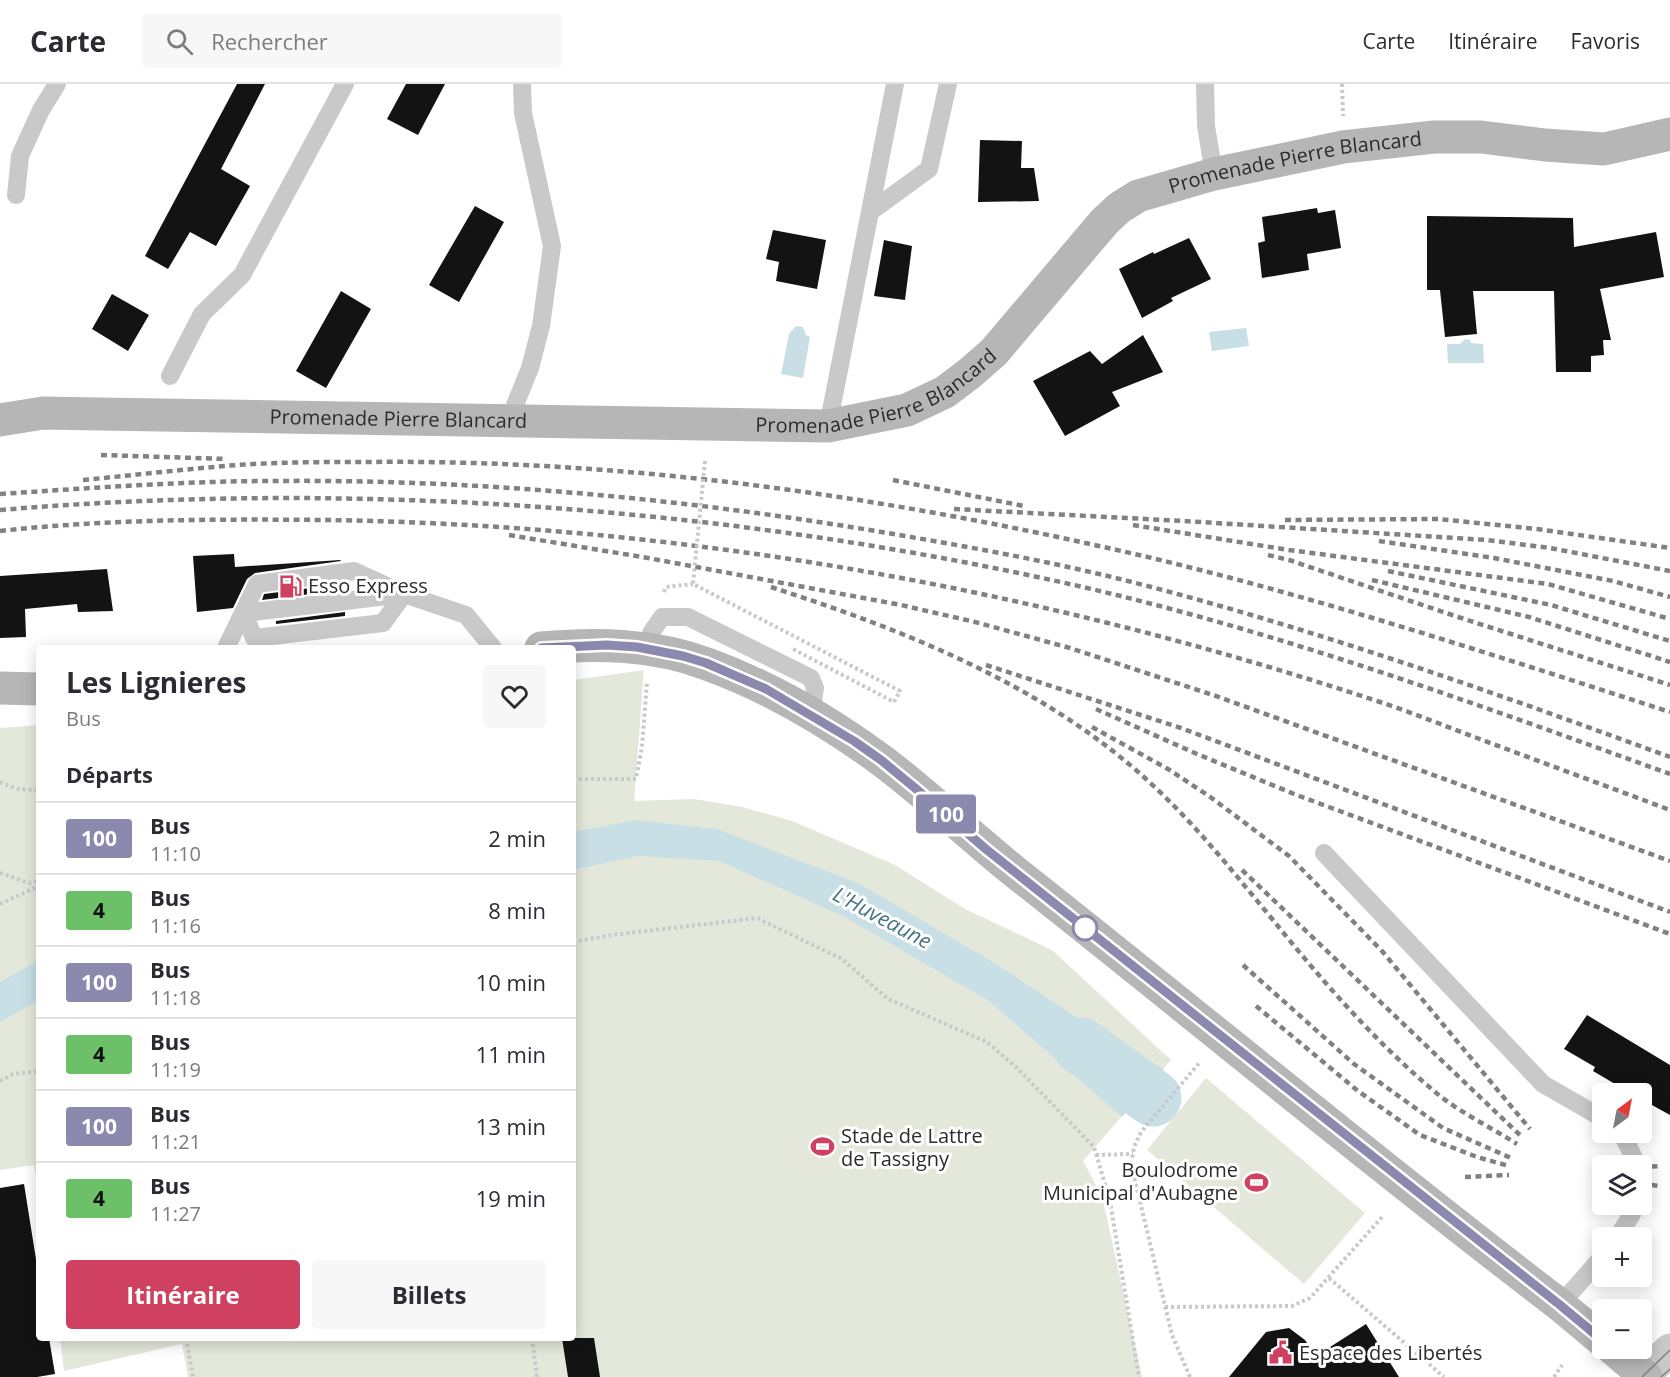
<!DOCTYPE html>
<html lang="fr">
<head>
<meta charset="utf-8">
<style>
	:root { --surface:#fff; --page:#f7f7f7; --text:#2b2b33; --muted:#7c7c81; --line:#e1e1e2; --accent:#d04060 }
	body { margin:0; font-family:"Open Sans",sans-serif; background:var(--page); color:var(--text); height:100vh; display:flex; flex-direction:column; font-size:22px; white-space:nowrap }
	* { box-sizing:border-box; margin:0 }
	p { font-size:20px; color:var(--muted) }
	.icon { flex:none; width:33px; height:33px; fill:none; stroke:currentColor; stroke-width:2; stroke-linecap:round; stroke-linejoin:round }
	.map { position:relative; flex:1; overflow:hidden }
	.panel { position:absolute; left:36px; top:561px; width:540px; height:696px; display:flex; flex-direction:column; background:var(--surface); border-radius:6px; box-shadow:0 3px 15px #0003 }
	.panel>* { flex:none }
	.badge { padding:0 12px; border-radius:4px; font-size:21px; line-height:39px }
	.needle { width:39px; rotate:32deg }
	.controls { position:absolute; left:1592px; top:999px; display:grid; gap:12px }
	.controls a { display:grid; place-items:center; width:60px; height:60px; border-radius:6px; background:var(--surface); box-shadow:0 3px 15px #0003; font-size:30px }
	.map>.badge { position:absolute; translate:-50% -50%; box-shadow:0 0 0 3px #fff }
	h2 { padding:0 30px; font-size:22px; line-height:54px }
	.round { display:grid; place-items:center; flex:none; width:63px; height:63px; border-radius:6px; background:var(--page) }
	.summary { display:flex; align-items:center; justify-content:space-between; height:102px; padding:0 30px }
	h1 { font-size:28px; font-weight:700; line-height:45px }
	.cta { display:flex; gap:12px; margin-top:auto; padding:12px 30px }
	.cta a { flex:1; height:69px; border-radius:6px; background:var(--accent); color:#fff; font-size:24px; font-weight:700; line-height:69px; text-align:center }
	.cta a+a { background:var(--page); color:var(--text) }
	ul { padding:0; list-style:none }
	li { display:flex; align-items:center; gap:18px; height:72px; padding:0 30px; border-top:2px solid var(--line) }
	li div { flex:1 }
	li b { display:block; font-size:22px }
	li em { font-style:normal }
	li .badge { min-width:66px; font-weight:700; text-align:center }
	header { display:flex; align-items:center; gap:36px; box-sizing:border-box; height:84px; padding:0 30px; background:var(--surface); border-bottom:2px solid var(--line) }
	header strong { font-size:28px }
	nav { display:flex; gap:33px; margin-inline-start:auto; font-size:21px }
	.search { width:420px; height:54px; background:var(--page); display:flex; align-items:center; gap:15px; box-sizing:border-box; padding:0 21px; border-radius:6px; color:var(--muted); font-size:22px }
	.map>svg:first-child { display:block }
	.green { fill:#e4e8da }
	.water { fill:#c8dfe6 }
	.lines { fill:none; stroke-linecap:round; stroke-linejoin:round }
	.river { stroke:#c8dfe6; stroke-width:57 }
	.building { fill:#131313 }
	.path { stroke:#c9c9c9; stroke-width:4; stroke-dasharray:3 3; stroke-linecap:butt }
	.lane { stroke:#c9c9c9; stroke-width:18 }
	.street { stroke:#c9c9c9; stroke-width:33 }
	.secondary { stroke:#b6b6b6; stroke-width:33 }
	.tram { stroke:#818181; stroke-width:1.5 }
	.rail { stroke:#818181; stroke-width:4.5; stroke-dasharray:6 4.5; stroke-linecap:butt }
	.path-bridge { stroke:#c9c9c9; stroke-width:4; stroke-dasharray:3 3; stroke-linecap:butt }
	.line-casing { stroke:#fff; stroke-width:14 }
	.line { stroke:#8c89af; stroke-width:9 }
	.stop-dot { fill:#fff; stroke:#8c89af; stroke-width:3 }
	.labels { text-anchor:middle; stroke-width:6; stroke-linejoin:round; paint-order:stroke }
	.street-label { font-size:20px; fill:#2c2c2c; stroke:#fff }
	.poi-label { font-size:20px; fill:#2c2c2c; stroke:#fff; text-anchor:start }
	.water-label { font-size:21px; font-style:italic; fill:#447483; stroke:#fff }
</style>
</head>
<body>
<header>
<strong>Carte</strong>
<div class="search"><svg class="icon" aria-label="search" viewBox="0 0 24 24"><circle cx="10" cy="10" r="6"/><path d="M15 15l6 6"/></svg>Rechercher</div>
<nav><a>Carte</a><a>Itinéraire</a><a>Favoris</a></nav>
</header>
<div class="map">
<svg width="1670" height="1293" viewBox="0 0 1670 1293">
	<rect width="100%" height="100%" fill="#fff"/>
	<path class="green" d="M644,586L634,717L694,715L742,723L792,737L895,781L965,825L1052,866L1171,976L1083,1077L1102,1112L1142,1293H188L182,1260L64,1287L60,1254H573V596Z
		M39,641V1111L34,1081L0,1086V644Z
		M1206,994L1365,1129L1304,1200L1147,1066Z"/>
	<path class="water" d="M796,242L803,243L806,251L810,253L803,294L781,290L789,250Z
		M1246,244L1249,262L1212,267L1209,248Z
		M1465,255L1470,256L1471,259L1483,260L1484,279H1448L1447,260H1460Z
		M636,736L717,745L860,800L1001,883L1108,954L1164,985L1122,1033L989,917L845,833L719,777L638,772L573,786V748Z
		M39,876V916L0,938V898Z"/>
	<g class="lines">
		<path class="river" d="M1081,962L1153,1014"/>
	</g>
	<path class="building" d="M237,0H265L221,85L250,102L216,162L190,148L168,185L145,172Z
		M406,0H445L418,51L387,35Z
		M980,56L1022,57L1021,84H1034L1039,117L978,118Z
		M475,122L504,138L459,218L429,201Z
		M1317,124L1318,129L1335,126L1341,164L1307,170L1309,186L1262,194L1258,159L1265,157L1262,133Z
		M1427,132L1573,134L1574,163L1656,148L1664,193L1600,205L1611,256H1603L1604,271L1591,272V288H1556L1554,207H1473L1477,250L1445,253L1440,206H1427Z
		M773,146L826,156L817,205L776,197L779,178L766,175Z
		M1189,154L1211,195L1171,214L1173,217L1142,234L1119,185L1153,168L1154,170Z
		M884,156L912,162L905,216L874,212Z
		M341,207L371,225L326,304L296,287Z
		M112,210L149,231L128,267L92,245Z
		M1143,251L1163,288L1112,308L1120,322L1065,352L1033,297L1090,267L1102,280Z
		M234,470L235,483L340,476L341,477L255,489L247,495L233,524L197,528L193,472Z
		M107,485L113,527L78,528L77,520L25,525L26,553L0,554V492Z
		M342,500L343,506L262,516L264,510Z
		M345,528V532L276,540V537Z
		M1587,931L1670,981V1031L1641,1015V1010H1632L1593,987L1595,983L1564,965Z
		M24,1100L39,1194V1254H49L55,1290L37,1293H0V1104Z
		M1366,1240L1399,1293H1229L1266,1248L1289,1244L1305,1256L1316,1272Z
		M562,1254H594L600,1293H568Z"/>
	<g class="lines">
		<path class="path" d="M1342,0L1343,32
			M664,508L666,503L693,500
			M573,695H636L642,663L647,598
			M0,698L17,705L39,706
			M0,789L29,799L39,797
			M0,820L39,802
			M573,858L612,851L757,834L842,875L888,915L987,958L1019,986L1094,1063L1110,1117L1139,1293
			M0,997L13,990L39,987
			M1096,1071L1133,1070
			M1329,1194L1444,1293
			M1165,1223L1292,1222L1310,1214L1383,1132
			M186,1254L193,1293
			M532,1254L537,1293
			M1190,1293L1172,1251L1131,1080L1134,1063L1141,1048L1200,978
			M1554,1293L1562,1281"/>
		<path class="lane" d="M1205,0L1206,42L1214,90
			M16,111L20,72L41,26L57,0
			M870,128L929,85L948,0
			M170,292L202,230L242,191L345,0
			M509,336L530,284L541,242L552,162L523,29L522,0
			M828,342L895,0
			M404,510L383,539L254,554L244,529Z
			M226,564L257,500L354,487L404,510L466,531L493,564
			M650,566L651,549L662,533H688L811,594L815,604L811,631
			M1324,769L1543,1000L1602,1034
			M1621,1048L1638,1082
			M1617,1154L1632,1130L1634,1120
			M1560,1221L1602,1173"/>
		<path class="street" d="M1644,1291L1670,1266"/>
		<g class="secondary">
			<path id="s1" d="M0,336L43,329L99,330L828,342L907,326L945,308L970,289L994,268L1104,138L1119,124L1138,112L1214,90L1343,63L1434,53H1481L1545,61L1604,65L1670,50"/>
			<path d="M541,564C597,559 654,560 707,580C768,602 828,637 881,676C932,714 978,760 1029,799C1206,939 1380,1084 1560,1221L1602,1256"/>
			<path d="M0,604L39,605"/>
			<path d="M1612,1264L1646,1293"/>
		</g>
		<path class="tram" d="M1642,1293L1670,1266
			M1661,1293L1670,1285"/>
		<path class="rail" d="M101,371L227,375
			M83,396C135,391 186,385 237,381C280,378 324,378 367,378C633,375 897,414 1156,475C1330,517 1500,573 1670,628
			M893,396L1024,422
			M0,410C91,404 183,397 274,397C485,395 697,416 905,452C981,465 1057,479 1132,498C1315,545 1493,608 1670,673
			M954,425L1184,437L1487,456L1550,464L1670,487
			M0,426C355,396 727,423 1074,501C1277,547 1474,619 1670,690
			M1285,436L1438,435L1537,445L1670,464
			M1133,441L1289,466L1548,500L1670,535
			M0,447C108,435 217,435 326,436C684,441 1040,505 1380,618C1413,629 1445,642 1477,654C1541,678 1606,702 1670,726
			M509,451L648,474L901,521L975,538L1070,564L1216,612L1670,777
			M1379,457L1494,474L1613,497L1670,513
			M1268,471L1289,476L1458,533L1670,601
			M1388,487L1551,521L1670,557
			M1372,496L1529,533L1670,578
			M771,503C913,549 1059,607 1166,714C1205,752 1238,794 1273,836C1323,898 1378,961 1440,1012C1463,1030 1492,1044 1517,1060
			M986,581L1181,644L1670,828
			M1096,625L1197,670L1294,710L1670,850
			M1092,643L1168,685L1209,712L1289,772L1382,867L1530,1045
			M1242,786L1522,1053
			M1243,881L1354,980L1443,1044L1511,1074
			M1256,922L1358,1007L1420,1051L1477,1073L1509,1082
			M1641,1083L1662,1082
			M1465,1093L1509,1091
			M1641,1100L1661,1102"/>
		<path class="path-bridge" d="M705,377L693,500L900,607L894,618L791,564"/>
	</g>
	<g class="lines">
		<defs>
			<path id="line" d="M541,564L607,561L637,563L683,572L706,579L766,605L854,657L881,676L915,704L987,766L1560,1221L1602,1256"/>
		</defs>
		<use href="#line" class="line-casing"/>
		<use href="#line" class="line"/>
	</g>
	<defs>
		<symbol id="fuel-bare" viewBox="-9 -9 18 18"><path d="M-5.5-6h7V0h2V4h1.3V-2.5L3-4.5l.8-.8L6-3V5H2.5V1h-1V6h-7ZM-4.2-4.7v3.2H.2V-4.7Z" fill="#d04060" stroke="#fff" stroke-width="2.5" paint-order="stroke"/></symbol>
		<symbol id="stadium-bare" viewBox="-9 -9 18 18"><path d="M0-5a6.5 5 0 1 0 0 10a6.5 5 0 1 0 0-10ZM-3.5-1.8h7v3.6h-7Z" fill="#d04060" stroke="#fff" stroke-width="2.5" paint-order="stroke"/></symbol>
		<symbol id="civic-bare" viewBox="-9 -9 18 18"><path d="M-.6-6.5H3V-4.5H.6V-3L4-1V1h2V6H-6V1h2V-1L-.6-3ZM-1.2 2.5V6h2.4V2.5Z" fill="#d04060" stroke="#fff" stroke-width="2.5" paint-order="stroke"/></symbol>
	</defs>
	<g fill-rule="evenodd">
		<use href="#fuel-bare" x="274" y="486" width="33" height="33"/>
		<use href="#stadium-bare" x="806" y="1046" width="33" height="33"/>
		<use href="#stadium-bare" x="1240" y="1082" width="33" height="33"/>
		<use href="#civic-bare" x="1264" y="1252" width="33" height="33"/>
	</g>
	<circle class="stop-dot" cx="1085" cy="844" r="12"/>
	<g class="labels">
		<g class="street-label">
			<text dy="7" stroke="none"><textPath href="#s1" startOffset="1389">Promenade Pierre Blancard</textPath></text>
			<text dy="7" stroke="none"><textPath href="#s1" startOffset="885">Promenade Pierre Blancard</textPath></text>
			<text dy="7" stroke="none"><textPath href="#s1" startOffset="399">Promenade Pierre Blancard</textPath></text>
		</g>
		<g class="poi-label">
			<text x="308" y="509">Esso Express</text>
			<text x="841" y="1059">Stade de Lattre<tspan x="841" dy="23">de Tassigny</tspan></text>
			<text x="1238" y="1093" text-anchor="end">Boulodrome<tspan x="1238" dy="23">Municipal d'Aubagne</tspan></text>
			<text x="1299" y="1276">Espace des Libertés</text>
		</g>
		<g class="water-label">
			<text transform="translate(882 834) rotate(28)" y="7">L'Huveaune</text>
		</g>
	</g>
</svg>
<div class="controls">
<a><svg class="needle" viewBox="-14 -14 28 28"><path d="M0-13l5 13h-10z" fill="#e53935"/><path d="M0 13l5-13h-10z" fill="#7c7c81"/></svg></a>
<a><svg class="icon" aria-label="layers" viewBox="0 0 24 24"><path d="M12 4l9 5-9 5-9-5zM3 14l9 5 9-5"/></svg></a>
<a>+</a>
<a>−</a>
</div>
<b class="badge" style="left:946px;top:730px;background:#8c89af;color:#fff">100</b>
<section class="panel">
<div class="summary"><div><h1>Les Lignieres</h1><p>Bus</p></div><a class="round"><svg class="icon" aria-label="heart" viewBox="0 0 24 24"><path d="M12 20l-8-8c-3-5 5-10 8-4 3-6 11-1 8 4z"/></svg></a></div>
<h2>Départs</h2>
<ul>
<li><span class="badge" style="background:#8c89af;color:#fff">100</span><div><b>Bus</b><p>11:10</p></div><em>2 min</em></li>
<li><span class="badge" style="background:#6cc067;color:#111">4</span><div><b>Bus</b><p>11:16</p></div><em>8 min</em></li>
<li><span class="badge" style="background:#8c89af;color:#fff">100</span><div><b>Bus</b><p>11:18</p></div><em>10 min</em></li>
<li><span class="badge" style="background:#6cc067;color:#111">4</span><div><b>Bus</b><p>11:19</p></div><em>11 min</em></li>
<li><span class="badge" style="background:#8c89af;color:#fff">100</span><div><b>Bus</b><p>11:21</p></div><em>13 min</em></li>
<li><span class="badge" style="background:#6cc067;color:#111">4</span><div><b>Bus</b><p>11:27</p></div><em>19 min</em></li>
</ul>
<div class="cta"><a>Itinéraire</a><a>Billets</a></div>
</section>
</div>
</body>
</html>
